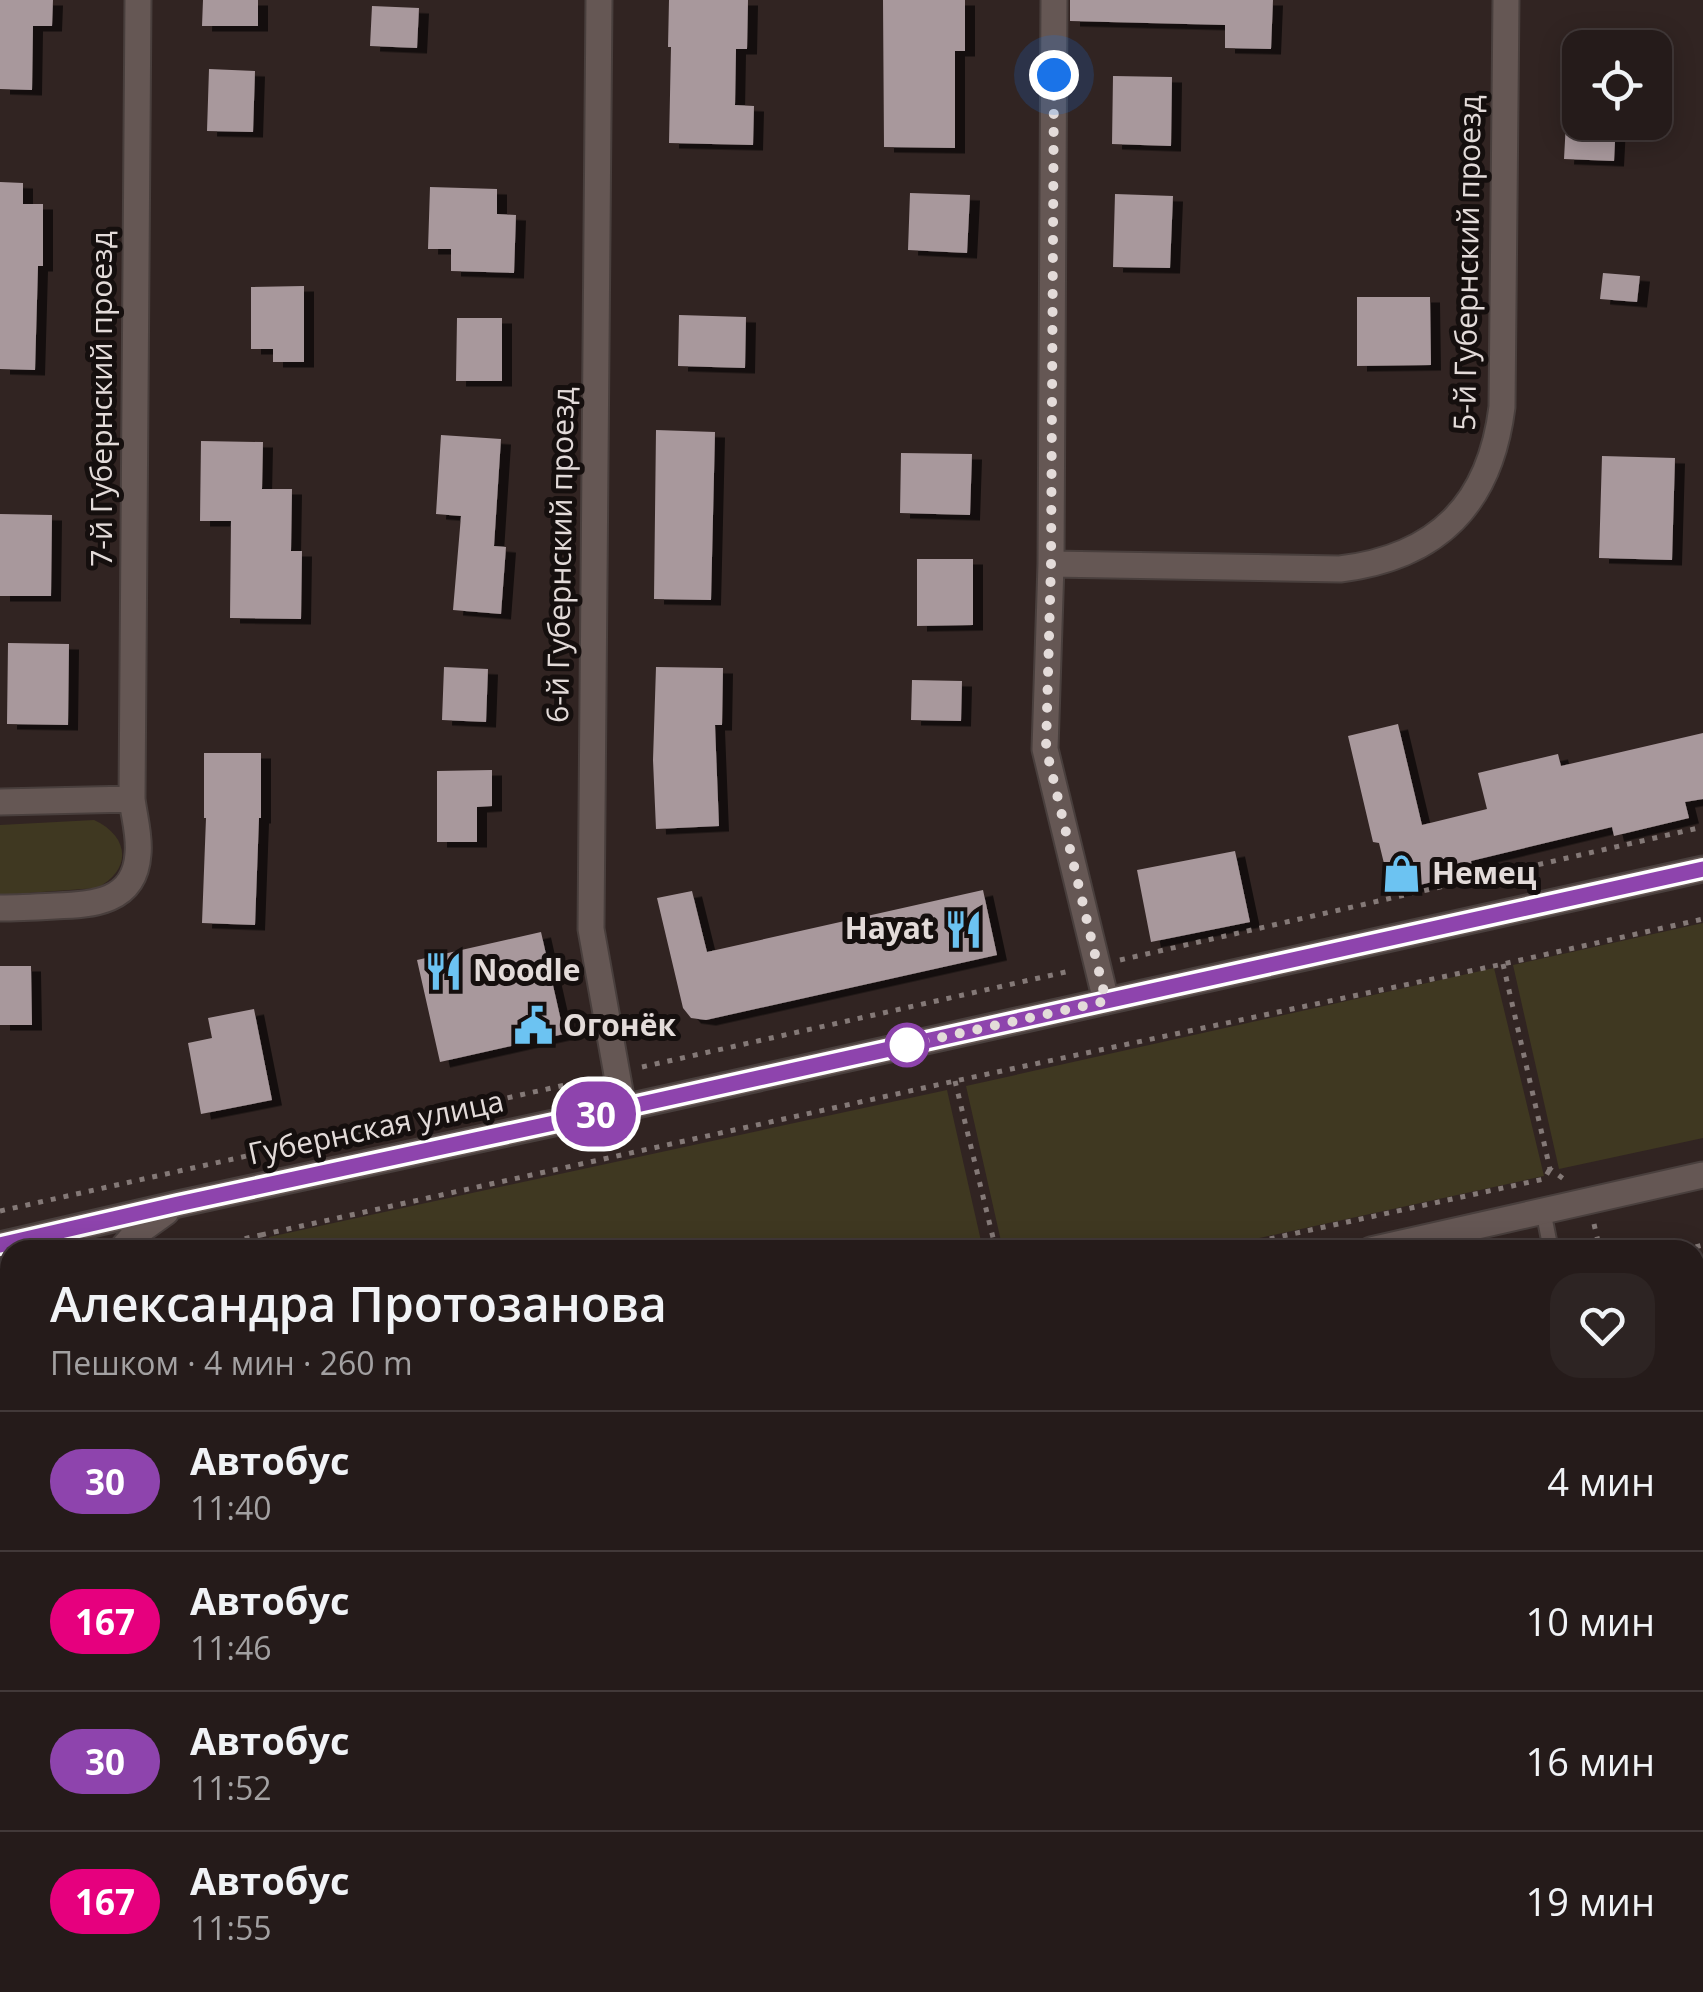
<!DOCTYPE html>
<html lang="ru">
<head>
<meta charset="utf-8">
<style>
	:root { --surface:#251b1a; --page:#2d2423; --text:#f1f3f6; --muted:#a3a1a2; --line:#423939 }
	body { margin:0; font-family:"Open Sans",sans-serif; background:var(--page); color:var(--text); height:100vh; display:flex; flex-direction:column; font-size:38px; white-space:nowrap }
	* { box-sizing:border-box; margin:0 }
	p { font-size:32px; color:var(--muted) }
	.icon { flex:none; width:55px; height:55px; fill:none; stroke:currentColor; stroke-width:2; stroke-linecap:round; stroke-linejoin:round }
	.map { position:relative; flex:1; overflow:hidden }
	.drawer { position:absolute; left:0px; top:1240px; width:1705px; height:752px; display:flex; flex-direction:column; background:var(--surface); border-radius:30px 30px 0 0; box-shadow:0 5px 25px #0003,0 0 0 2px var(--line) }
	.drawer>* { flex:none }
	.badge { padding:0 20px; border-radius:32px; font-size:35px; line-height:65px }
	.controls { position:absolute; left:1562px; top:30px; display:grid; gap:20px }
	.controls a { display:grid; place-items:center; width:110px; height:110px; border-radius:20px; background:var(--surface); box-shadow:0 5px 25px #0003,0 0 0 2px var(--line); font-size:50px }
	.you { position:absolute; width:50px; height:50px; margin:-25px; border:8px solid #fff; border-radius:50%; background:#1a73e8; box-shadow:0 0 0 15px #1a73e833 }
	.map>.badge { position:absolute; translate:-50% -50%; box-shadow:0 0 0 5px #fff }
	.round { display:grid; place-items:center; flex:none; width:105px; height:105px; border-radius:30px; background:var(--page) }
	.summary { display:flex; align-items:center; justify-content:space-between; height:170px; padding:0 50px }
	h1 { font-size:48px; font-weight:600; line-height:75px }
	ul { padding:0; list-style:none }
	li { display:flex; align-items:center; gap:30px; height:140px; padding:0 50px; border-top:2px solid var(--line) }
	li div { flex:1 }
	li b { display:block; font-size:38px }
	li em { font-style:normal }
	li .badge { min-width:110px; font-weight:700; text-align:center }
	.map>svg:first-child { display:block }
	.green { fill:#3f3821 }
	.building { fill:#a8989c; filter:url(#shadow) }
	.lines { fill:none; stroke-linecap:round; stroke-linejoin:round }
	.service-casing { stroke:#493f3d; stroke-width:18 }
	.minor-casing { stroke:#493f3d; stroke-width:29 }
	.tertiary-casing { stroke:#493f3d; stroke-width:29 }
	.path { stroke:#847977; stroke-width:5; stroke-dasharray:5 8; stroke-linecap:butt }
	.service { stroke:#655754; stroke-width:14 }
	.minor { stroke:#655754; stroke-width:25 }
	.tertiary { stroke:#655754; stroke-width:25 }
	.line-casing { stroke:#fff; stroke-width:22 }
	.line { stroke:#8e44ad; stroke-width:15 }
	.walk { stroke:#e3dbd9; stroke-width:10; stroke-dasharray:0 18 }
	.stop-dot { fill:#fff; stroke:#8e44ad; stroke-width:5 }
	.labels { text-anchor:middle; stroke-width:10; stroke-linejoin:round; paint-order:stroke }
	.street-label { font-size:30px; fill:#e3dbd9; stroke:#150f0e }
	.poi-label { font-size:30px; font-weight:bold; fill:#e3dbd9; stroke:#150f0e; text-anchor:start }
</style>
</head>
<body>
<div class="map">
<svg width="1703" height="1992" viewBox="0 0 1703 1992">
	<defs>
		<filter id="shadow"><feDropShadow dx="10" dy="5.5" stdDeviation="0" flood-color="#0009"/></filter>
	</defs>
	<rect width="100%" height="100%" fill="#312422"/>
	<path class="green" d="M94,820C129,836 133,869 97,888L0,895V825Z
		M1703,923V1138L1559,1169L1513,965Z
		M1494,968L1544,1176L1205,1250H1003L966,1086Z
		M947,1090L983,1250H271L269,1237Z
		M0,1311L10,1319V1516L0,1518Z
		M10,1948V1982L40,1983L41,1992H0V1950Z"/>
	<path class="building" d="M0,0H53L52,26H33L32,90L0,89Z
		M203,0H258V26H202Z
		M669,0H748L747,49H736L735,105L754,106L753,145L669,143L671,47H668Z
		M883,0H965V51H955V148L884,147Z
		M1070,0H1273L1271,49L1225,48V25L1070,21Z
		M372,6L419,8L417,48L370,46Z
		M209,69L255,71L253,132L207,131Z
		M1113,76L1172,77L1171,146L1112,144Z
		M1566,122H1616L1614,161L1564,159Z
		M0,182L23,183V204H43V266H38L35,370L0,369Z
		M430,187L497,189V214L516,215L514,273L451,271V249H428Z
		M910,193L970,195L967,253L908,250Z
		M1115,194L1173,196L1170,268L1113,267Z
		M1603,273L1640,276L1637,302L1600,299Z
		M304,286V362H273V349H251V287Z
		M1357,297H1430L1431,365L1357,366Z
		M679,315L746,317L745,368L678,366Z
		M457,318H502V381H456Z
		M656,430L715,432L711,600L654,599Z
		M441,435L501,439L494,546L506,547L501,614L453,610L461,516L436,514Z
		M201,441L263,442L262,489H292L291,551H302L301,619L230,618L231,521H200Z
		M901,453L972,454L970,515L900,513Z
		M1602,456L1675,458L1672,560L1599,558Z
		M0,514L52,515L51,596H0Z
		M917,559H973V625L917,626Z
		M8,643L69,644L68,725L7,724Z
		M444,667L488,669L486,722L442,720Z
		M656,667L723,668L722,725H715L719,826L656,829L653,760Z
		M912,680L962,681L961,721L911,720Z
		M1398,724L1422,825L1487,809L1478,773L1558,754L1561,766L1703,733V799L1685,802L1689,818L1614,836L1612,827L1471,861L1473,872L1391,892L1379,843L1373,842L1348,736Z
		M204,753H261V818H259L255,925L202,923L206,818H204Z
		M492,770V806L477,807V842H437V771Z
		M1235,851L1250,922L1151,942L1137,870Z
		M983,890L997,955L706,1020L691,1018L683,1008L657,898L692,891L707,952Z
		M541,932L564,1034L440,1062L417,960Z
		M0,966H31L32,1025H0Z
		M254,1009L272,1100L201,1114L188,1043L212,1038L208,1018Z"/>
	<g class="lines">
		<defs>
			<path id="service" d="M1543,1210L1551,1250
				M1695,1631L1703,1635
				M0,1769L10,1767
				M1695,1838L1703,1873
				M1695,1924L1703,1922
				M0,1926L10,1924
				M225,1982L227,1992
				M696,1982L699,1992
				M1000,1982L1003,1992
				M1184,1982L1186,1992
				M1419,1992L1458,1982"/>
			<path id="minor" d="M599,0L591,929L623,1108
				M1054,0L1051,564L1045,749L1106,1001
				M1051,564L1340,569C1438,557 1490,504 1502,407L1506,0
				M0,802L132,799
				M0,908C18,908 37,907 55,906C93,905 135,902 138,854C140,836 134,816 132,799L138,0
				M110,1982L112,1992
				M1098,1982L1100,1992"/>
			<path id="tertiary" d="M0,1245L178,1204L623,1108L1703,869
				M121,1250L134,1235L166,1212
				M1371,1250L1703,1175
				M0,1294L10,1301
				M0,1548L10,1539
				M0,1569L10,1567"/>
		</defs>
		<use href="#service" class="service-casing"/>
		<use href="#minor" class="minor-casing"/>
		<use href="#tertiary" class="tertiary-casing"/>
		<path class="path" d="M1120,960L1703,827
			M1503,964L1550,1169L1565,1180
			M642,1067L1070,971
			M955,1081L996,1250
			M0,1211L592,1079
			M1594,1224L1600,1250
			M261,1235L955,1081L1503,964L1703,919
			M194,1250L261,1235L264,1250
			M1219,1250L1544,1179L1550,1169
			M1683,1250L1703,1245
			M1695,1467L1703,1465
			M0,1619L10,1617
			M1695,1680L1702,1684L1703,1688
			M51,1982L53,1992
			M265,1982L267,1992
			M953,1982L955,1992
			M1044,1982L1046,1992
			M1148,1982L1150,1992"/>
		<use href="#service" class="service"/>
		<use href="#minor" class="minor"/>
		<use href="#tertiary" class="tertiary"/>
	</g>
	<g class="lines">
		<defs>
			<path id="line" d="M0,1245L178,1204L623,1108L1703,869"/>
		</defs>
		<use href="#line" class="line-casing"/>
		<use href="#line" class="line"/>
		<path class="walk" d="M907,1045L1106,1001L1046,748L1051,564L1054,75"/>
	</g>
	<defs>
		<symbol id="shop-bare" viewBox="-9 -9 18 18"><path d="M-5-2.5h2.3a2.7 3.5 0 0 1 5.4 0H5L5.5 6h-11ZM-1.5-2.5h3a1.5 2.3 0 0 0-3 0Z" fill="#6cc3f2" stroke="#150f0e" stroke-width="2.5" paint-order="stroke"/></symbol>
		<symbol id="restaurant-bare" viewBox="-9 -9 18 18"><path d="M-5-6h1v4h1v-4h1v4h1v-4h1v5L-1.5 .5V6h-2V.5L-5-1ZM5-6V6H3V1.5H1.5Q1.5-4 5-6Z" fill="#6cc3f2" stroke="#150f0e" stroke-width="2.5" paint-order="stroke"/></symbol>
		<symbol id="civic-bare" viewBox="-9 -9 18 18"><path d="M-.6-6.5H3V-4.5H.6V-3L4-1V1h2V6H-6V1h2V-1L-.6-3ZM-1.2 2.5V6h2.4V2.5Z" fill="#6cc3f2" stroke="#150f0e" stroke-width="2.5" paint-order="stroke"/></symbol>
	</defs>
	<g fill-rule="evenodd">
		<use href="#shop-bare" x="1374" y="846" width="55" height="55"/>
		<use href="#restaurant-bare" x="936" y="902" width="55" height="55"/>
		<use href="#restaurant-bare" x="416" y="944" width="55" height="55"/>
		<use href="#civic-bare" x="506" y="998" width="55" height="55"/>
	</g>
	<circle class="stop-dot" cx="907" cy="1045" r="20"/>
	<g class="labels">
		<g class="street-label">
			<text transform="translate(1468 263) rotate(-89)" y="10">5-й Губернский проезд</text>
			<text transform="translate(102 399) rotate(-90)" y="10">7-й Губернский проезд</text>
			<text transform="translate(561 555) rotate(-89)" y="10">6-й Губернский проезд</text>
			<text transform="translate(376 1128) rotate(-12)" y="10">Губернская улица</text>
		</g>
		<g class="poi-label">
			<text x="1432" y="884">Немец</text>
			<text x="934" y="939" text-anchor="end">Hayat</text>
			<text x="473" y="981">Noodle</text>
			<text x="563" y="1036">Огонёк</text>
		</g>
	</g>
</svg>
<div class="controls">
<a><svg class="icon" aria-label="locate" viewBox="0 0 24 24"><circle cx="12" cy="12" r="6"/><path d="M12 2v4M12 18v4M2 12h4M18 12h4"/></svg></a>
</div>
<div class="you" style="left:1054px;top:75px"></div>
<b class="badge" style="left:596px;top:1114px;background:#8e44ad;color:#fff">30</b>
<section class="drawer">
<div class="summary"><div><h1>Александра Протозанова</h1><p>Пешком · 4 мин · 260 m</p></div><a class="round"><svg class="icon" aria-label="heart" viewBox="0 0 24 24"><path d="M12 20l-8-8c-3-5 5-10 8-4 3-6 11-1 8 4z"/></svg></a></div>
<ul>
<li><span class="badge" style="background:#8e44ad;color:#fff">30</span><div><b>Автобус</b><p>11:40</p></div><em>4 мин</em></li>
<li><span class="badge" style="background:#e6007e;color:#fff">167</span><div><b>Автобус</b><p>11:46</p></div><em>10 мин</em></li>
<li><span class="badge" style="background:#8e44ad;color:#fff">30</span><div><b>Автобус</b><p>11:52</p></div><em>16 мин</em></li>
<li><span class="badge" style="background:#e6007e;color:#fff">167</span><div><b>Автобус</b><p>11:55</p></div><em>19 мин</em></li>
</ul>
</section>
</div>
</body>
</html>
